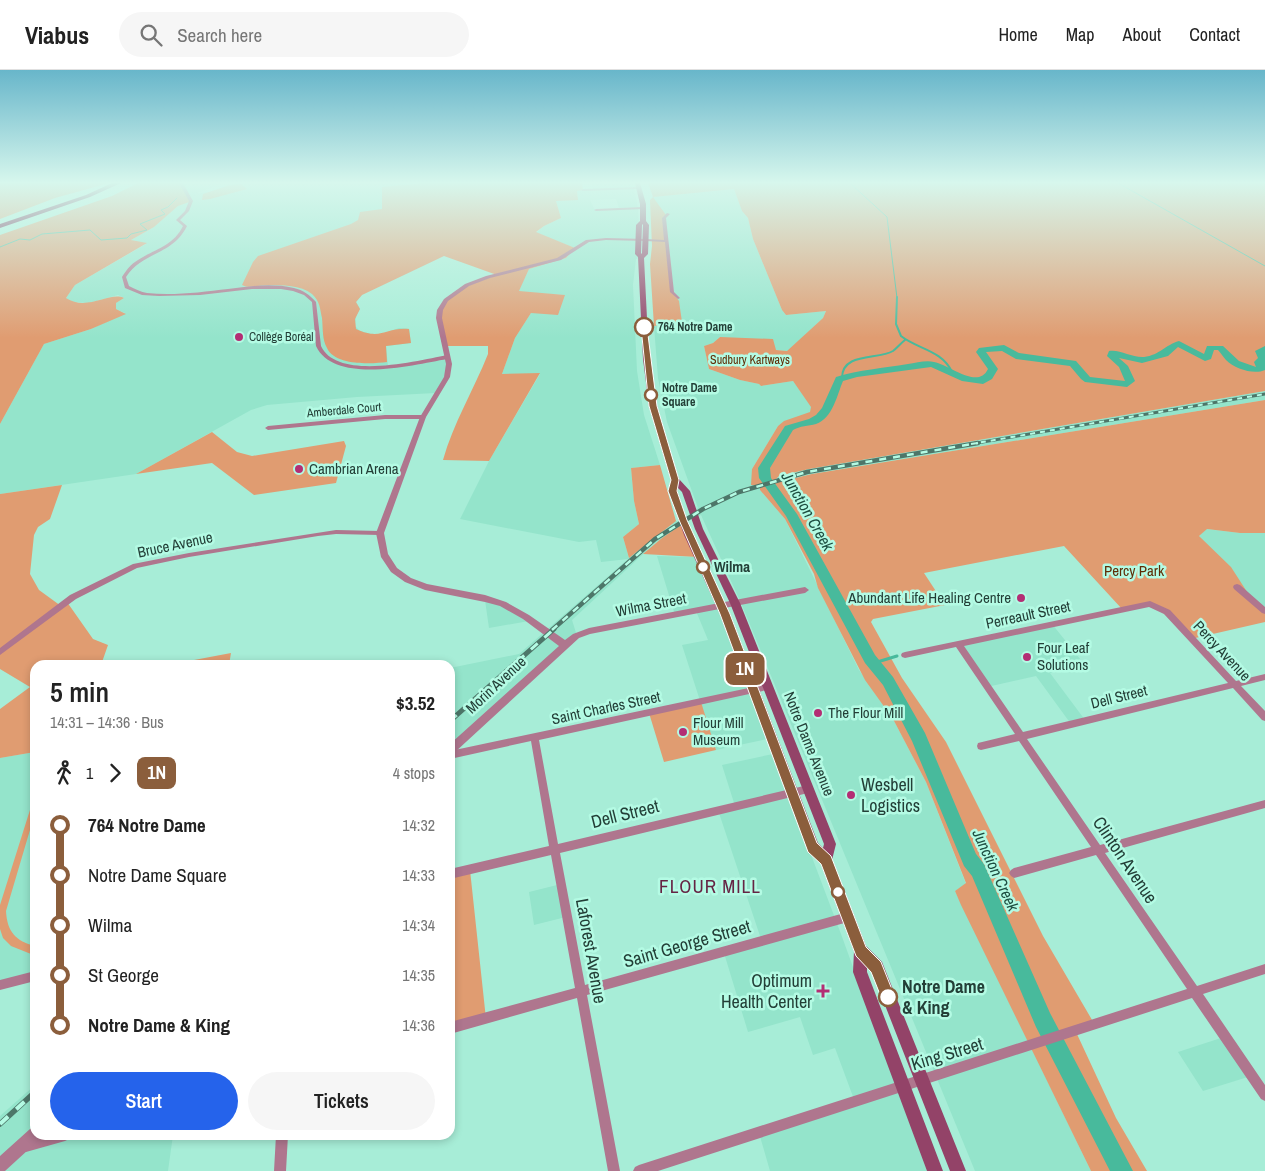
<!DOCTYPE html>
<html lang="en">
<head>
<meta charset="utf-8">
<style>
	:root { --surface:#fff; --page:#f6f6f6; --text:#222; --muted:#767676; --line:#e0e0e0; --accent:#2563eb }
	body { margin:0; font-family:"Archivo Narrow",sans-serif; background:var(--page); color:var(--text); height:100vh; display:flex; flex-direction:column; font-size:19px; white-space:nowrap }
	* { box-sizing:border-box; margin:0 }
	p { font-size:16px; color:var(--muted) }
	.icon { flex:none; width:28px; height:28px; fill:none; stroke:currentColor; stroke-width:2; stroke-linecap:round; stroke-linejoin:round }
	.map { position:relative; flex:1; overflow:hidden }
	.sheet { position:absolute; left:30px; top:590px; width:425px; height:480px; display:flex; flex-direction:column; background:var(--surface); border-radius:15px; box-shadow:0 2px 8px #0003 }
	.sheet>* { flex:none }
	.badge { padding:0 10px; border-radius:8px; font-size:18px; line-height:32px }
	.map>.badge { position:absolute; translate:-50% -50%; box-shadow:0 0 0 2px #fff }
	.legs { display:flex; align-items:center; gap:8px; height:55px; padding:0 20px; font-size:16px }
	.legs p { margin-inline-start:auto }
	.summary { display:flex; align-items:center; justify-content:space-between; height:85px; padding:0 20px }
	h1 { font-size:28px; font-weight:600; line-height:38px }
	.button { display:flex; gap:10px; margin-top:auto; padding:10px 20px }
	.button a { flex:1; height:58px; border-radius:30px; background:var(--accent); color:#fff; font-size:20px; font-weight:600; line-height:58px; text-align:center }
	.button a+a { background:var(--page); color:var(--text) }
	ul { padding:0 20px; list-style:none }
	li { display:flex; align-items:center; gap:18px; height:50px; font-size:19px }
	li i { display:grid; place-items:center; width:8px; height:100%; margin:0 6px; background:currentColor }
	li i::after { content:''; width:12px; height:12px; margin:-6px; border:4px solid; border-radius:50%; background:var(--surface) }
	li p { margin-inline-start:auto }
	li:first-child i { background:linear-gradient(#0000 50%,currentColor 0) }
	li:last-child i { background:linear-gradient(currentColor 50%,#0000 0) }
	header { display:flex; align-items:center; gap:30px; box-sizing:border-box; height:70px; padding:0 25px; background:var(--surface); border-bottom:1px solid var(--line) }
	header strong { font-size:24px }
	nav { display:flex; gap:28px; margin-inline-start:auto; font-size:18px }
	.search { width:350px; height:45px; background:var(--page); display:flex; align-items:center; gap:12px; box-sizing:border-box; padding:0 18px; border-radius:28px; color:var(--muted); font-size:19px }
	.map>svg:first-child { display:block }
	.built { fill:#94e4cb; fill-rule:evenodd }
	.green { fill:#e09c71 }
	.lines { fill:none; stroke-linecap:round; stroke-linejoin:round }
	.stream-far2 { stroke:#48ba9c; stroke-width:1 }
	.stream-far1 { stroke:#48ba9c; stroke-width:2 }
	.stream { stroke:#48ba9c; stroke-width:3 }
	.river { fill:#48ba9c; fill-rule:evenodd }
	.minor { fill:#af768e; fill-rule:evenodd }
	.tertiary { fill:#af768e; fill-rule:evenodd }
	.secondary { fill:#934368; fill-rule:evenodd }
	.trunk { fill:#691442; fill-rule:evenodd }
	.rail-far3-casing { stroke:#4d7669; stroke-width:3 }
	.rail-far2-casing { stroke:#4d7669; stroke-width:4.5 }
	.rail-far1-casing { stroke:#4d7669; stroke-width:5 }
	.rail-casing { stroke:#4d7669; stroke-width:5.5 }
	.rail-far3 { stroke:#b4fbe4; stroke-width:2; stroke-dasharray:5; stroke-linecap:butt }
	.rail-far2 { stroke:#b4fbe4; stroke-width:2.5; stroke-dasharray:7; stroke-linecap:butt }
	.rail-far1 { stroke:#b4fbe4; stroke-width:3; stroke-dasharray:9; stroke-linecap:butt }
	.rail { stroke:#b4fbe4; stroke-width:4; stroke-dasharray:11; stroke-linecap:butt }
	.line-1 { fill:#8b5e3c; stroke:#fff }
	.stop-1-dot { fill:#fff; stroke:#8b5e3c; stroke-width:2.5 }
	.poi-dot { fill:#b32e74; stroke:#b4fbe4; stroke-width:2 }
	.labels { text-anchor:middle; stroke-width:5; stroke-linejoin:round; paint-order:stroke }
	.far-stop-label { font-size:12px; font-weight:bold; fill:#233f37; stroke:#b4fbe4; text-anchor:start }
	.far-poi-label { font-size:12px; fill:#233f37; stroke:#b4fbe4; text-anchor:start }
	.far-park-label { font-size:12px; fill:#5e2d06; stroke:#b4fbe4 }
	.far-street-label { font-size:12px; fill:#233f37; stroke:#b4fbe4 }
	.poi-label { font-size:15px; fill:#233f37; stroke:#b4fbe4; text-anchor:start }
	.street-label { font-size:15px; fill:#233f37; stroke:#b4fbe4 }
	.stop-label { font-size:15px; font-weight:bold; fill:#233f37; stroke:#b4fbe4; text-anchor:start }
	.park-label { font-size:15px; fill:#5e2d06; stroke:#b4fbe4 }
	.water-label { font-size:16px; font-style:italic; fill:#1e4e41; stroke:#b4fbe4 }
	.near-poi-label { font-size:18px; fill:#233f37; stroke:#b4fbe4; text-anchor:start }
	.near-street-label { font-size:18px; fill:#233f37; stroke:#b4fbe4 }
	.near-stop-label { font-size:18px; font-weight:bold; fill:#233f37; stroke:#b4fbe4; text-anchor:start }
	.near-neighbourhood-label { font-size:19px; letter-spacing:1px; fill:#652444; stroke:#b4fbe4 }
</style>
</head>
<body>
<header>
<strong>Viabus</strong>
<div class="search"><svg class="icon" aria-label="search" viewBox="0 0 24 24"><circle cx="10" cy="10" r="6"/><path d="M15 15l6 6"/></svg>Search here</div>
<nav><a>Home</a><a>Map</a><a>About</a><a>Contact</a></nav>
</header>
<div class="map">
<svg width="1265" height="1101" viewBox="0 0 1265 1101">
	<rect width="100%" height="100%" fill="#a7edd7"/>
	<path class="built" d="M181,113H222L198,123L209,122L234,113H422L383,117V139L362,225L356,232L360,239L356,245L355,256L360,261L375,265L383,264L399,258L409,259L411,273L386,276L388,297L447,287L449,298L436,323L357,327L267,335L251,340L136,404L0,424V354L44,274L91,259L125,243L116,239V233L124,228L118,225L89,233L72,232L66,228L75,215L146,174L131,170L154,157L178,136L191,131Z
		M592,113H633L638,138L641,187L636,189L633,215L637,301L644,345L660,395L631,398L634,431L639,454L623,467L629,488L676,451L684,453L654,474L572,550L577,566L450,681V598L519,584L628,489L601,492L596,470L579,472L460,449L489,391L540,304H502L515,268L531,243L565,225L518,222L529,199L566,188L575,178L536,163L544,156L561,148L556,131L578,130L577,121L593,119ZM616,129L619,138L595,140L590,130Z
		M734,119L742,141L748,148L753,169L782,240L786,245L826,241L823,248L788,281L776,280L720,267L713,273L704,276L709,299L740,310L759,314L761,316L793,311L812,337L811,342L778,356L752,399L760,416V420L785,449L859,600L893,649L926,712L966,814L955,821L1091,1101H975L741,533L701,445L695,448L693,441L698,438L667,352L658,308L654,256L681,252L653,127Z
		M1265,321V330L812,404L783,411H775L779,406L809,399Z
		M1206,459L1240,463H1265V542L1251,528L1199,466Z
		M657,486L698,487L716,527L767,669L716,680L682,575L708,570L696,541L675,545Z
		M485,530L496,532L529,551L489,558Z
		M1052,554L1085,595L1050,603L1085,650L1071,654L1036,606L987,617L958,575Z
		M35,682V907L0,916V688Z
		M773,684L841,864L927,1101H770L759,1063L855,1032L835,978L813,985L800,947L748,962L724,883L762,872L718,740L735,736L722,695Z
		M561,814L566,847L534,855L529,822Z
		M1224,967L1251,1006L1203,1021L1178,982Z
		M35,1015V1065L22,1077L69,1065H173L168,1101H0V1046Z"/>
	<path class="green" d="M0,113H109L55,128L0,149Z
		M138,113H181L192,131L178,136L154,157L131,170L147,173L75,215L66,228C87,242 110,221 124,228L116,233V239L126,244L91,259L44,274L0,354V165L112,126Z
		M422,113H582L583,120L577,121L578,130L556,131L561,148L544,156L536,162L575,178L566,188L529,199L519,221L565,225L558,245L531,243L515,268L502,304L540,303L489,391L443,390C453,354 474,319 488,284V276H445C443,269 440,261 440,253C439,222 473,214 497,205L444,186L362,225L356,232L360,239L355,249L356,259C381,271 386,257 409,259L411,273L386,276L387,292C372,294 335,296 327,278C322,270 323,258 322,248C320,239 320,231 312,224C301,215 282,215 268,215C260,215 249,219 242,215L253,192L258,186L351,154L358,150L360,142L382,139V117Z
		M648,113H1265V321L809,399L779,406L775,410L783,411L812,404L1265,330V463H1240L1207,459L1199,466L1231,497L1251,528L1265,542V552L1191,569L1156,536L1122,539L1064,476L924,503L945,535L873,549L871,552L902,608L946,672L1043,866L1095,955L1076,962L1116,1048L1147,1101H1091L961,835L955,821L966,813L926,712L893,649L865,610L818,518L814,504L785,449L760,420V416L751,415L752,399L778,356L784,351L810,342L811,337L793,311L761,316L759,314L740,310L709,299L704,276L713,273L720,267L773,269L776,280L787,281L823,248L826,241L786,245L782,240L753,169L748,148L742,141L734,119L653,127L666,145L664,148L672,221L679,231L682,252L654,256L650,194L652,176L650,130L653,127Z
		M241,114L247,119L210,129L202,130L203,124L230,115Z
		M212,362L237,382L252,386L344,371L346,376L336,413L254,425L212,393L136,404Z
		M660,395L676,451L629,488L623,467L639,454L634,431L631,398Z
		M62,415L50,449L38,457L34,465L30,504L39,520L61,536L67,532L93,569L108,575L101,595H35V682L0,688V639L30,617L0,599V424Z
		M684,453L698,487L643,484L662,468Z
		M231,583L229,595H172L173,594Z
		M701,632L716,680L664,692L649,643Z
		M35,724V743L6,841C7,862 16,871 35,876V884H31L11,876L3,868L0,859V835Z
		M470,800L486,949L450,960V804Z"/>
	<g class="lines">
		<path class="stream-far2" d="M850,113L887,147L897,228
			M1118,113L1265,196
			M0,177L20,169L30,170L42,164L90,160L101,170L127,168L131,164L147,160L140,154L165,144L161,140L168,137L177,128"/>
		<path class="stream-far1" d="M897,227L896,254L901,266C917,279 942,280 952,302
			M842,308C842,282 878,290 893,281C897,278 901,273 905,270"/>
		<path class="stream" d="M874,593L897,586"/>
		<path class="river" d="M1179,271L1204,284L1207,276H1223L1239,291L1256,297L1254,292L1258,288L1255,281L1265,276V300C1254,305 1235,299 1226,290C1223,287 1221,283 1218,280H1214L1211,289L1205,291L1178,277L1168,286L1142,293L1119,288L1128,296L1135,311L1127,317L1085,312L1081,309L1070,296L1016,289L1002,281L986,282L998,299L992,309L983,314L962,311L931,297L857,307L843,311C837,325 833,348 816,354C808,356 800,356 793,360L770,398L771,408L797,444L875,585L893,607L925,663L976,784L984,794L1050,943L1133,1101H1110L1036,957L972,806L964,796L912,671L883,615L865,593L786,446L759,408L758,398L785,356L809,349L816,345L822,338L836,307C859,300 883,298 908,294C916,293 926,290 934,292C950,295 978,320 988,299L976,282L979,278L1004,275L1019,283L1076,291L1090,307L1125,311L1119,297L1107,286L1109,281C1120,279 1132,288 1144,287C1160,285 1165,275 1179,271Z"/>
		<path class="minor" d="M179,113H183L193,131L189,141L180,150L187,156C172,186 143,181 126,207L129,216C135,219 141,222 147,223C173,226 202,222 228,219C250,216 272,213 294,218C303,220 310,225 316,232L321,276C337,311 417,291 447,285L450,287L447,289C414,295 334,315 316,276L312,232L304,225L293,221L281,219H252L200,225L159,226L142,225L125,218L122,207C126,201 129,196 135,192C153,179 172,178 183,156L176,150L185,141L189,131Z
			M638,117L639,119L583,121L581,120L583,119Z
			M643,137L644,139L596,141L594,140L596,139Z
			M667,143L670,144L666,148L674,222L680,228L678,229L670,222L665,172L646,171L644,170L646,169L664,170L662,148Z
			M385,345H423L426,347L423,349H385L268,360L265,358L268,356Z
			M336,460L380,461L383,463L380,465L336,464L318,466L189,487L137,498L76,529L0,585V578L70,525L133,494L189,483Z
			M1237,514L1240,515L1265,537V544L1262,543L1234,519L1233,517L1234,515Z
			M805,517L809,520L805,523L735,536L731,533L735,530Z
			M1150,531L1170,540L1236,611L1265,604V610L1241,616L1265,641V651L1262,650L1233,618L1027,669L1100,775L1265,730V738L1105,783L1197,916L1265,894V904L1203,924L1265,1015V1031L1261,1029L1192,928L658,1101H633L635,1097L639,1095L1187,919L1096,785L1014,808L1011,806L1009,803L1011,800L1014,798L1091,777L1019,671L981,680L978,679L977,676L978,673L1015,664L956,577L905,588L902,587L901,585L902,583L905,582ZM1149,537L1164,544L1228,613L1023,662L964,576Z
			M767,614L770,615L771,617L770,619L767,620L539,670L558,774L808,715L811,716L812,719L811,722L808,723L560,783L585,915L848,842L852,843L853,847L852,851L848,852L587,925L620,1101H608L577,928L450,964V952L575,918L551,785L450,809V799L549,776L531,671L450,689V681Z
			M35,901V911L0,920V910Z
			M44,1065H71L69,1069L65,1071L26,1082L22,1080L20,1076L22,1072Z
			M276,1065H288L286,1101H274Z"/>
		<path class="tertiary" d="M606,168L646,169L648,170L646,171L606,170L589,172L561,190L490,208L469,216L448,231L443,240L442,248L452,294L450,307L426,347L384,463L388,484L397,498L411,508L427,514L485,525L506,532L529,545L565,570L573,564L589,558L735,530L739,533L735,536L590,564L579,568L454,683L450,685V674L559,576L523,549L500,536L485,532L425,520L405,512L391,502L381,487L376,463L420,347L444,307L446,294L436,248L437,240L444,229L465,214L486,206L557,188L586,170Z
			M35,1057V1065H42L40,1069L5,1101H0V1086L30,1059Z"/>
		<path class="secondary" d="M635,113H640L646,134V151L649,155L648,184L644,188L649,289L657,336L671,387L679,409L690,421L703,459L740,533L836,774L832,790L866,876L882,892L966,1101H950L872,902L867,897V902L943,1101H927L853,902L854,881L821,794L809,781L807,777L720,544L684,465L669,421L671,410L649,336L643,289L638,187L635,184L636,155L640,151V134ZM643,154L642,183L641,184L642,155ZM678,418L682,422L695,459L730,533L824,774L823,778L818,773L730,544L692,465L677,421Z"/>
		<path class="trunk" d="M112,113H121L90,127L0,158V154L86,125Z"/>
		<defs>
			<path id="rail-far3" d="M971,374L1265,324"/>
			<path id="rail-far2" d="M552,560L655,469L703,439L739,422L807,402L978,373"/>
			<path id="rail-far1" d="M450,651L554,559"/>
			<path id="rail" d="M0,1054L35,1022"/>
		</defs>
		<use href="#rail-far3" class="rail-far3-casing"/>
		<use href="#rail-far2" class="rail-far2-casing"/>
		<use href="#rail-far1" class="rail-far1-casing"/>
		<use href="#rail" class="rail-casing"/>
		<use href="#rail-far3" class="rail-far3"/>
		<use href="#rail-far2" class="rail-far2"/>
		<use href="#rail-far1" class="rail-far1"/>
		<use href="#rail" class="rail"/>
	</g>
	<linearGradient id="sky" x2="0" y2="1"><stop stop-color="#68b6ca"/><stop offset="0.42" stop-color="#d7f7ed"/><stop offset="1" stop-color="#d7f7ed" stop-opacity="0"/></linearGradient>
	<rect width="1265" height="268" fill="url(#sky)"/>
	<path class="line-1" d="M644,255L647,257L657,336L679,410L677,421L687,450L730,544L817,773L831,786L866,877L881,892L895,927L893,932L888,934L883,932L871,902L856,886L821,794L808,782L720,544L679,450L668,421L671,410L649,336L641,257Z"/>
	<g class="stop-1-dot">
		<circle cx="644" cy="257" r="9"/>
		<circle cx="651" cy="325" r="6"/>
		<circle cx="703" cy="497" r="6"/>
		<circle cx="838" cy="822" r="6"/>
		<circle cx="888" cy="927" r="9"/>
	</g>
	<g class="poi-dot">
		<circle cx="239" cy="267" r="5"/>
		<circle cx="299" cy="399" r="5"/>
		<circle cx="1021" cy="528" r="5"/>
		<circle cx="1027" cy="587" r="5"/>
		<circle cx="818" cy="643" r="5"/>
		<circle cx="683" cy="662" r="5"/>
		<circle cx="851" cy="725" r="5"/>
		<path d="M820.5 913.5h5v5h5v5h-5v5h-5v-5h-5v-5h5z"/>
	</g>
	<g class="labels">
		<g class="far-stop-label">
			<text x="658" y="261">764 Notre Dame</text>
			<text x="662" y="322">Notre Dame<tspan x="662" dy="14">Square</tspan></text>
		</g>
		<g class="far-poi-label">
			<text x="249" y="271">Collège Boréal</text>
		</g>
		<g class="far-park-label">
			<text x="750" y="294">Sudbury Kartways</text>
		</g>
		<g class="far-street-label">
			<text transform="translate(344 340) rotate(-5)" y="4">Amberdale Court</text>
		</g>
		<g class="poi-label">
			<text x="309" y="404">Cambrian Arena</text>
			<text x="1011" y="533" text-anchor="end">Abundant Life Healing Centre</text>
			<text x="1037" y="583">Four Leaf<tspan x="1037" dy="17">Solutions</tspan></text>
			<text x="828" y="648">The Flour Mill</text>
			<text x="693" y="658">Flour Mill<tspan x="693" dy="17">Museum</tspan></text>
		</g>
		<g class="street-label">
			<text transform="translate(175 475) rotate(-12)" y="5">Bruce Avenue</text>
			<text transform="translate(651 535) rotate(-11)" y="5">Wilma Street</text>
			<text transform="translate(1028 545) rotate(-12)" y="5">Perreault Street</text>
			<text transform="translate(1222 581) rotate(47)" y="5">Percy Avenue</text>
			<text transform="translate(496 615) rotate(-43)" y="5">Morin Avenue</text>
			<text transform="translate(1119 627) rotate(-14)" y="5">Dell Street</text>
			<text transform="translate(606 638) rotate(-12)" y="5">Saint Charles Street</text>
			<text transform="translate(809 674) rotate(68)" y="5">Notre Dame Avenue</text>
		</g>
		<g class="stop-label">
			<text x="714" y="502">Wilma</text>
		</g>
		<g class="park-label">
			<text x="1134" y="506">Percy Park</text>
		</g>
		<g class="water-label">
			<text transform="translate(808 441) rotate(60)" y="6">Junction Creek</text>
			<text transform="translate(996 800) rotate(65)" y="6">Junction Creek</text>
		</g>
		<g class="near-poi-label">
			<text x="861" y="721">Wesbell<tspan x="861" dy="21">Logistics</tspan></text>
			<text x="812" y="917" text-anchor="end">Optimum<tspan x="812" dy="21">Health Center</tspan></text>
		</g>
		<g class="near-street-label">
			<text transform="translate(625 744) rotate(-14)" y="6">Dell Street</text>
			<text transform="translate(1125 790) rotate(56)" y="6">Clinton Avenue</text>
			<text transform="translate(687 874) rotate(-16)" y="6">Saint George Street</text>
			<text transform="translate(591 881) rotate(80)" y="6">Laforest Avenue</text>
			<text transform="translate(947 984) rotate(-17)" y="6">King Street</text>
		</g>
		<g class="near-stop-label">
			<text x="902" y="923">Notre Dame<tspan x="902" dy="21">&amp; King</tspan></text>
		</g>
		<g class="near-neighbourhood-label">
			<text x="710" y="823">FLOUR MILL</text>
		</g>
	</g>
</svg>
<b class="badge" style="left:745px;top:599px;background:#8b5e3c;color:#fff">1N</b>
<section class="sheet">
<div class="summary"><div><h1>5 min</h1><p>14:31 – 14:36 · Bus</p></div><b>$3.52</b></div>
<div class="legs"><svg class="icon" aria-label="walk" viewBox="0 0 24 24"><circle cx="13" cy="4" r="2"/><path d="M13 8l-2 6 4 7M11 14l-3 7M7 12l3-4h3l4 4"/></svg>1<svg class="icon" aria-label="forward" viewBox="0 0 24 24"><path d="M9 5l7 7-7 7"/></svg><b class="badge" style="background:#8b5e3c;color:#fff">1N</b><p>4 stops</p></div>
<ul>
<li><i style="color:#8b5e3c"></i><b>764 Notre Dame</b><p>14:32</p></li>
<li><i style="color:#8b5e3c"></i><span>Notre Dame Square</span><p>14:33</p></li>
<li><i style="color:#8b5e3c"></i><span>Wilma</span><p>14:34</p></li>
<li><i style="color:#8b5e3c"></i><span>St George</span><p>14:35</p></li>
<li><i style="color:#8b5e3c"></i><b>Notre Dame &amp; King</b><p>14:36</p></li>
</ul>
<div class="button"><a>Start</a><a>Tickets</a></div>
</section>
</div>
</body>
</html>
